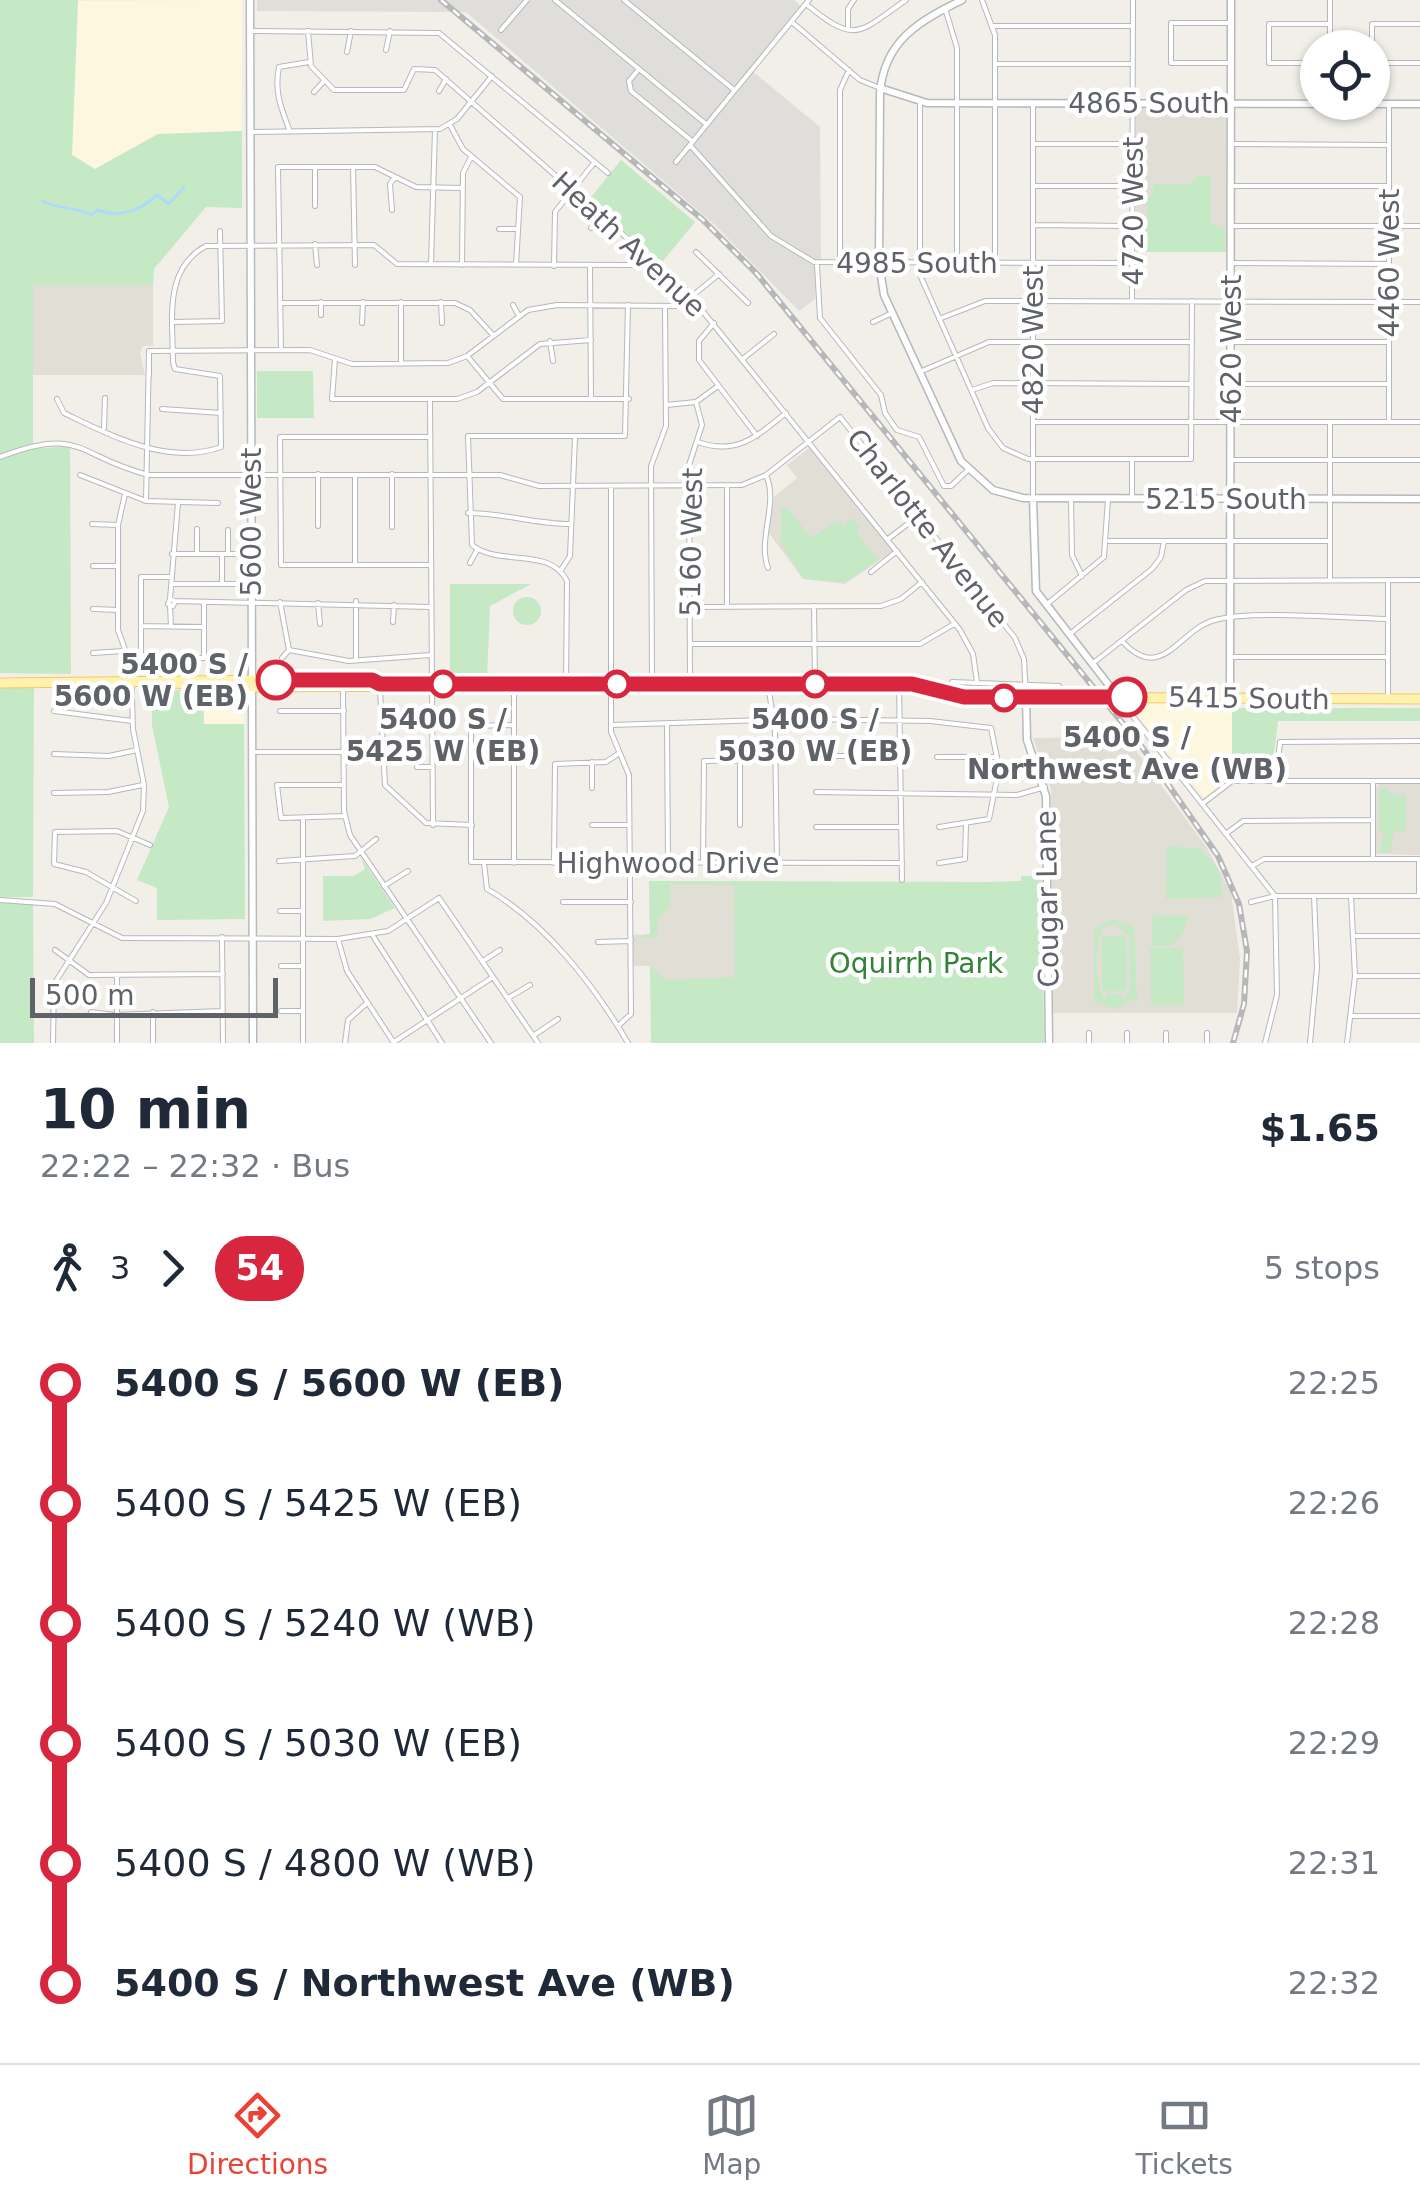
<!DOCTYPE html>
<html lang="en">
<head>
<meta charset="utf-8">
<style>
	:root { --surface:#fff; --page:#f6f6f7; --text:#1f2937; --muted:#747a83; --line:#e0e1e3; --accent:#ea4335 }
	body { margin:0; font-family:"DejaVu Sans",sans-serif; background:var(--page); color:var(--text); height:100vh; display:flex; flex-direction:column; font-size:38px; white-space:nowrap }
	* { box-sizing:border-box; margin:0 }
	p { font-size:32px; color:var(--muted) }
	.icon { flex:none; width:55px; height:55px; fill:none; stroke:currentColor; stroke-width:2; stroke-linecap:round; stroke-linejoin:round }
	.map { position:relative; height:1043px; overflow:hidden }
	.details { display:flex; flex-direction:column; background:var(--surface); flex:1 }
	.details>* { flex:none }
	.badge { padding:0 20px; border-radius:32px; font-size:35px; line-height:65px }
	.fabs { position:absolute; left:1300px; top:30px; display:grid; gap:20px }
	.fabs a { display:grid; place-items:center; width:90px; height:90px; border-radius:50%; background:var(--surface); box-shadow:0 2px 8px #0004; font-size:50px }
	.scale { position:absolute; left:30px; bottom:25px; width:248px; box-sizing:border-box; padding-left:10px; border:5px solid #5f6368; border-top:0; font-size:28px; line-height:35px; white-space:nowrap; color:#5f6368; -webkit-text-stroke:8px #fff; paint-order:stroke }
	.map>.badge { position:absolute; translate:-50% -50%; box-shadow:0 0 0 5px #fff }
	.legs { display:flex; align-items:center; gap:15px; height:110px; padding:0 40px; font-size:32px }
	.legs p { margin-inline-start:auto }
	.summary { display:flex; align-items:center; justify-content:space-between; height:170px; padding:0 40px }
	h1 { font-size:55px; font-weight:800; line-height:75px }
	ul { padding:0 40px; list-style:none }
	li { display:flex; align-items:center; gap:35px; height:120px; font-size:38px }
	li i { display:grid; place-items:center; width:15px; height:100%; margin:0 12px; background:currentColor }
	li i::after { content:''; width:25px; height:25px; margin:-12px; border:8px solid; border-radius:50%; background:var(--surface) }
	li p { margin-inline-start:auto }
	li:first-child i { background:linear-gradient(#0000 50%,currentColor 0) }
	li:last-child i { background:linear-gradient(currentColor 50%,#0000 0) }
	.dock { display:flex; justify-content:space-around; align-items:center; height:140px; border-top:2px solid var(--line); background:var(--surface); font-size:28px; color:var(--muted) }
	.dock a { display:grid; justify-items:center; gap:5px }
	.dock .selected { color:var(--accent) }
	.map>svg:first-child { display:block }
	.commercial { fill:#fef7e0 }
	.industrial { fill:#e0deda }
	.education { fill:#e1ded6 }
	.green { fill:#c5e8c5; fill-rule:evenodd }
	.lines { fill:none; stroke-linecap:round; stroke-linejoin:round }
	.stream { stroke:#aadaff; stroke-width:2.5 }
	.minor-casing { stroke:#b5b8bc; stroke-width:6 }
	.tertiary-casing { stroke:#b5b8bc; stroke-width:9 }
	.secondary-casing { stroke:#b6babf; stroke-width:9 }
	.primary-casing { stroke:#f2c960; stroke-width:11 }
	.minor { stroke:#fff; stroke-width:4 }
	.tertiary { stroke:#fff; stroke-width:6 }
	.secondary { stroke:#fff; stroke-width:6 }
	.primary { stroke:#fff2af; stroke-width:9 }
	.rail-casing { stroke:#b6b7b8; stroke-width:6 }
	.rail { stroke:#fff; stroke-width:2.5; stroke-dasharray:8; stroke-linecap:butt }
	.line-1-casing { stroke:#fff; stroke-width:22 }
	.line-1 { stroke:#d7263d; stroke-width:15 }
	.stop-1-dot { fill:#fff; stroke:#d7263d; stroke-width:5 }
	.labels { text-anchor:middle; stroke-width:9; stroke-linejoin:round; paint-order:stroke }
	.street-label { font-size:28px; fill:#5f6368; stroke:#fff }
	.stop-label { font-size:28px; font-weight:bold; fill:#5f6368; stroke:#fff }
	.park-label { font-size:28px; fill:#348238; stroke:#fff }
</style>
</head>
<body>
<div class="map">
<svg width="1420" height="1043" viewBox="0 0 1420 1043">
	<rect width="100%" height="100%" fill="#f1efe8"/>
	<path class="commercial" d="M242,0V131L158,134L95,169L72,155L78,1Z
		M243,690L244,724H203V691Z
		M1131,702H1232V778L1204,797L1129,705Z"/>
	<path class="industrial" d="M257,0H794L801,6L751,70L820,127L821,260H817L815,299L799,311L715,225L466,12L257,11Z"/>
	<path class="education" d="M1136,107H1226L1227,252H1136Z
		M33,285H153V346H143L140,353L145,375H33Z
		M810,447L893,551L845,584L803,579L769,533L774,497L797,478L787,465Z
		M1126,737L1207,848L1231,892L1240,959L1237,1013H1053L1051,789L1033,738Z
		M1379,784H1420V855L1375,854V789Z
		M649,881H777L778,981L650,980V966H633V935L650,934Z"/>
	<path class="green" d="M0,0H78L72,155L95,169L158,134L242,131V208L206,207L154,269L153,285H33V449L70,446L71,674L0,673Z
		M621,160L695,222L662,262L588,201Z
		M1198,176H1211V224L1225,229V252H1137V229L1147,226L1148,197L1153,196V186L1148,184H1191Z
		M257,371H313L314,418H257Z
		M787,507L811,538L838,520L843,526L853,518L860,528L856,532L879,560L846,582L804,579L781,544V509Z
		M450,584H531L490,606L487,679L450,678Z
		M513 611a14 14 0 1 1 28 0a14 14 0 1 1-28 0Z
		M0,688H34L33,897H0Z
		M152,689L203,691L204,724H244L245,919L157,920V888L137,880L169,807L152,725Z
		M1232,708H1420V721H1278L1271,778L1232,779Z
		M1389,788L1390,795H1406V831H1394L1390,852H1379L1384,832L1379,831V789Z
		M1167,846L1201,849L1219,870L1223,897L1166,899Z
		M361,858L395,908L370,919L323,921V876H354L365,869Z
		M1036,875L1042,881L1044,1043H651L650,966L666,980L735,977L734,885L670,884V907L657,920V938H636L650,934L649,881L990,882L1021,881V876H1035L1036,881Z
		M0,903H33L34,1043H0Z
		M1153,915L1188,916L1183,933L1171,946H1152Z
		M1114,919L1134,927L1137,998L1114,1009L1094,1001V928ZM1115,924L1129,936L1130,989L1123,1001L1122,994H1107L1106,1001C1094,988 1094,944 1103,928Z
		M1102,936H1126L1127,991H1102Z
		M1150,948H1183L1184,1005H1151Z"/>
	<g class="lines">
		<path class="stream" d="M42,201C59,210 73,206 91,215L98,210C120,219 143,209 157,195L169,204L184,187"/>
		<defs>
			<path id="minor" d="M555,0L706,124
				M624,0L733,89
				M982,0L995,35V263
				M806,4C857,46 859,32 906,0
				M945,8L957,48V261
				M793,23L860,80L880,88
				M1231,23H1171V63H1231
				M993,26H1133
				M848,28V9L854,0
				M501,30L527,0
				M250,31L439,33L608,173
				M308,31L311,66L334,90H404L414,69L435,70L684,288L960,630L973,654L977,682
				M1330,48V0
				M1372,48V24H1420
				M386,50L390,31
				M347,52L351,31
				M1318,63H1269V24H1330
				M1372,63H1420
				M995,64H1133
				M639,69L629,81L631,91L692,141
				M439,91L446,79
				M314,92L323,82
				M920,102V275L988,428L1003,448L1028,459H1191L1192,301
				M450,125L463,149L520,197L516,265
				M289,129C281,108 274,91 279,67L309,62
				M250,132L440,129L457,119L492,76
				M1033,144H1133
				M1231,144L1389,145
				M690,145L771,236L814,262L1133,263
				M676,162L809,0
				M353,167L355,265
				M1033,186H1133
				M1231,186H1389
				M315,206V167
				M392,210L390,184L395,177
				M1033,225L1133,226
				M1231,226H1420
				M591,228L603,220
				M499,229H516
				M315,244L317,265
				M696,252L748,303
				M840,263V90L849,70
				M1231,263L1389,264
				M431,264L435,130
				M462,265L463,173L471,157
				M590,265L591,399
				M817,265L820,318L881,395L885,413L897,430L919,437L944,486H951L968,470
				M554,266L555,212L593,164
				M1132,300L1133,0
				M321,302V315
				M401,302V363
				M441,302L442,323
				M281,303H455L470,310L492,334
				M513,305L518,314
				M939,319L985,301L1420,302
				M173,322L222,321L220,231
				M873,322L892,313
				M362,323L363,302
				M714,323L699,341V360L757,436
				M550,341L553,361
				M1231,342H1389
				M281,350L278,167H375L416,187L462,188
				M149,354V376
				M468,357L503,399H629
				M744,358L774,334
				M335,359L332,399H457L477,392L540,344L591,340
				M922,371L989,342H1192
				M1231,384H1389
				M972,390L993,383L1191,384
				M57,399L64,413C112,436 168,466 221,447L220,376L175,369L173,362C173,320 163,269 206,246L374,245L397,264L631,265L646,256
				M430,400L433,825
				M666,405L696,402L718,386
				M162,409L221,413
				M1035,422H1420
				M1389,422V104
				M104,428L105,398
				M430,437H280L281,565H430
				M698,442C737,456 757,436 786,413
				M0,457C82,425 77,457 149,475H500L539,486L742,485L766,475L840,417L1015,638L1024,659L1026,698
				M1132,459V499
				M1231,460H1420
				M318,474V526
				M80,475L146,501L218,503
				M355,475V565
				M766,475C779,504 757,538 768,568
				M727,486V606
				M611,487V732L629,775L631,1014L618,1026
				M1033,498V103
				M1071,499L1072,555L1082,576
				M146,501L149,351L310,350L352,364L448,363L467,356L528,310L557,305L680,306L719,274
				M468,513C504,513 534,524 570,524
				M92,524L118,525
				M392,527V474
				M197,529V554
				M228,530V554
				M888,539L918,516
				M1109,541H1330
				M172,554H239
				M222,554V584
				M470,563L477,550
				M93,566H118
				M561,570L570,556L575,438
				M871,572L897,551
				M172,577H141V658H204V602
				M1330,580V422
				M1388,580V696
				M172,584H237
				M170,599L178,503
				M170,599L175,601L173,606L168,604Z
				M175,601L430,607
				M356,601V660
				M280,602L289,650
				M318,603L320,624
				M1046,605L1104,557L1108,499
				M170,606L171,626
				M814,606L815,682
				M690,607L881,606L901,599L922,582
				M93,609L118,610
				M393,622L394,605
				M141,626L204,627
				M1071,633L1152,569L1161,557L1164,541
				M1122,641C1162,685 1179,629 1215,620C1251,610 1345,618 1388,619
				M690,644H920L954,624
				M93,653L123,651
				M1233,657H1388
				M282,658L289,650L349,661L430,655
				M1092,664L1186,590L1205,581L1420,580
				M952,682L1059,686
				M566,684L567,581C550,546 499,567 472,545L468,436H625L628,305
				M652,684L651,466L666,426L665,308
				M690,684L689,465L702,425L696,402
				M768,684L775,731L777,863
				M899,684L902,880
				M343,687L344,811L350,835L491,1043
				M380,689L385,785L426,823L472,825
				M514,689V863
				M1120,700L1275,896
				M54,711L132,721
				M280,711H344
				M417,723H432
				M514,725L471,726V862L902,863
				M612,725L796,719L930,721L991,728L999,768L989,819L939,827
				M667,725L668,860
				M251,752H381
				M54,754L109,756L137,750
				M816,756H899
				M937,757H997
				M740,760V825
				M417,767H432
				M1276,781L1280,742L1420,741
				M1373,781V856
				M344,785H277L281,818L345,816
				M592,788V762
				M816,792L1017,795L1045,787
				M54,793L108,792L143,785
				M1202,804L1232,781H1420
				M592,825H628
				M816,827H899
				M1227,833L1243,821L1373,820
				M279,861L355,856L376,839
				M703,862L704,761L776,760
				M484,863L487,889C545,922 594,985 628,1043
				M554,863L555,764L606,762L618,754
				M939,863L965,859L966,824
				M1252,866L1264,859H1420
				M384,886L408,871
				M1419,894V859
				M0,900L55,904L122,938L338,939L388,931L439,898L538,1043
				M136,901L86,872L54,864L55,832L117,831L150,845
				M563,902H631
				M1251,902L1275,896H1420
				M280,911H303
				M373,936L442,1043
				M1355,936H1420
				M222,937L223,1043
				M338,939L347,971L394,1043
				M598,942L631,941
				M55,950L89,975L223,974
				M483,961L500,950
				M281,966H303
				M117,975V1043
				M1355,976H1420
				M508,998L530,985
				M281,1011H301
				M91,1012L114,1015L223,1011
				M153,1012V1043
				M1350,1016H1420
				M1089,1033V1043
				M1127,1033V1043
				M533,1036L558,1019
				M394,1042L493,977
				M53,1043L54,984L106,903L143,811L144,785L133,729L131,666L118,630V525L125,494
				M303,1043V818
				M345,1043L348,1020L367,1003
				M1166,1043V1033
				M1207,1043V1033
				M1265,1043L1277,995L1275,896
				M1310,1043L1317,967L1314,896
				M1347,1043L1355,976L1351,896"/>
			<path id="tertiary" d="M962,0C919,21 884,41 880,93L879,263L884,295L961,461L993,490L1023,498L1420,499
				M880,88L927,103L1420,104
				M1033,499L1036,591L1118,697
				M1230,699L1231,0"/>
			<path id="secondary" d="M250,0L253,1043
				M1026,698L1027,740L1046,796L1049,1043"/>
			<path id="primary" d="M0,683L372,679L380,684
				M172,683L259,687L899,684L973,697L1420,699"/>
		</defs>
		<use href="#minor" class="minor-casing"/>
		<use href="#tertiary" class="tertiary-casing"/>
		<use href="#secondary" class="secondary-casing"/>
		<use href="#primary" class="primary-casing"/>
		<use href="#minor" class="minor"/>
		<use href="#tertiary" class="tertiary"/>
		<use href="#secondary" class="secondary"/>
		<use href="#primary" class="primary"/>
		<defs>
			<path id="rail" d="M441,0L702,219L757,274L1142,747L1218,856L1239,904L1247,951L1244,1004L1233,1043"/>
		</defs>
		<use href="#rail" class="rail-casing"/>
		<use href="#rail" class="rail"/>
	</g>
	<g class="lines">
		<defs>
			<path id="line-1" d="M276,680H372L380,684H912L964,697H1127"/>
		</defs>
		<use href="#line-1" class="line-1-casing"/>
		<use href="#line-1" class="line-1"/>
	</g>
	<g class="stop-1-dot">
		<circle cx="276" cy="680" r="18"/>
		<circle cx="443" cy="684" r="12"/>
		<circle cx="617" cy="684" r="12"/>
		<circle cx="815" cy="684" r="12"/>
		<circle cx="1127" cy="697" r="18"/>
		<circle cx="1004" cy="698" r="12"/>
	</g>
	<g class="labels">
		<g class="street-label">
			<text x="1149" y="113">4865 South</text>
			<text transform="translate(1133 211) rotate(-90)" y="10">4720 West</text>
			<text transform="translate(629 244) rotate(43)" y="10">Heath Avenue</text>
			<text x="917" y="273">4985 South</text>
			<text transform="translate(1389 263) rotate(-90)" y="10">4460 West</text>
			<text transform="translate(1033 340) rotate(-90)" y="10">4820 West</text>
			<text transform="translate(1231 349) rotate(-90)" y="10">4620 West</text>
			<text x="1226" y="509">5215 South</text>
			<text transform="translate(251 522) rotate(-90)" y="10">5600 West</text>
			<text transform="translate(928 528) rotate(52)" y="10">Charlotte Avenue</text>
			<text transform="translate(691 542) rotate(-89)" y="10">5160 West</text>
			<text transform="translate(1249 698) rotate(1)" y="10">5415 South</text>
			<text x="668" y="873">Highwood Drive</text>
			<text transform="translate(1047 899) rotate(-91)" y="10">Cougar Lane</text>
		</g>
		<g class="stop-label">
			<text x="248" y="674" text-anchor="end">5400 S /<tspan x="248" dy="32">5600 W (EB)</tspan></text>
			<text x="443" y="729">5400 S /<tspan x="443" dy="32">5425 W (EB)</tspan></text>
			<text x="815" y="729">5400 S /<tspan x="815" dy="32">5030 W (EB)</tspan></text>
			<text x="1127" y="747">5400 S /<tspan x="1127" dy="32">Northwest Ave (WB)</tspan></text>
		</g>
		<g class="park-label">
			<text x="916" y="973">Oquirrh Park</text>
		</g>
	</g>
</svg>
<div class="fabs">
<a><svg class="icon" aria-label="locate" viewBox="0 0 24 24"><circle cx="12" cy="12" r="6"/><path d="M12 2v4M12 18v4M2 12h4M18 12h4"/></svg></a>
</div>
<div class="scale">500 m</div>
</div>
<section class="details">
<div class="summary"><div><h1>10 min</h1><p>22:22 – 22:32 · Bus</p></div><b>$1.65</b></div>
<div class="legs"><svg class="icon" aria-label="walk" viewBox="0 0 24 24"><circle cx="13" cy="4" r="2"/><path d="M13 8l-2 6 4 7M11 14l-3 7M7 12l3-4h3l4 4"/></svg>3<svg class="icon" aria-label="forward" viewBox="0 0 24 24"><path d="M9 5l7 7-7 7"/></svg><b class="badge" style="background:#d7263d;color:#fff">54</b><p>5 stops</p></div>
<ul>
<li><i style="color:#d7263d"></i><b>5400 S / 5600 W (EB)</b><p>22:25</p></li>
<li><i style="color:#d7263d"></i><span>5400 S / 5425 W (EB)</span><p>22:26</p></li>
<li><i style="color:#d7263d"></i><span>5400 S / 5240 W (WB)</span><p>22:28</p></li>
<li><i style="color:#d7263d"></i><span>5400 S / 5030 W (EB)</span><p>22:29</p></li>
<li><i style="color:#d7263d"></i><span>5400 S / 4800 W (WB)</span><p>22:31</p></li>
<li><i style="color:#d7263d"></i><b>5400 S / Northwest Ave (WB)</b><p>22:32</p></li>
</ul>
</section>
<nav class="dock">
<a class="selected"><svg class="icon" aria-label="directions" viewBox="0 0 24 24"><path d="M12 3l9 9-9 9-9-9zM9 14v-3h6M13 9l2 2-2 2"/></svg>Directions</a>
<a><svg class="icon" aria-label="map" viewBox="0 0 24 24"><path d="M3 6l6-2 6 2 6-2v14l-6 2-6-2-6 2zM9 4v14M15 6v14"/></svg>Map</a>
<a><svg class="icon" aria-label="tickets" viewBox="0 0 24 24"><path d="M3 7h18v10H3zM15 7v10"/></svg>Tickets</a>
</nav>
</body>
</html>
